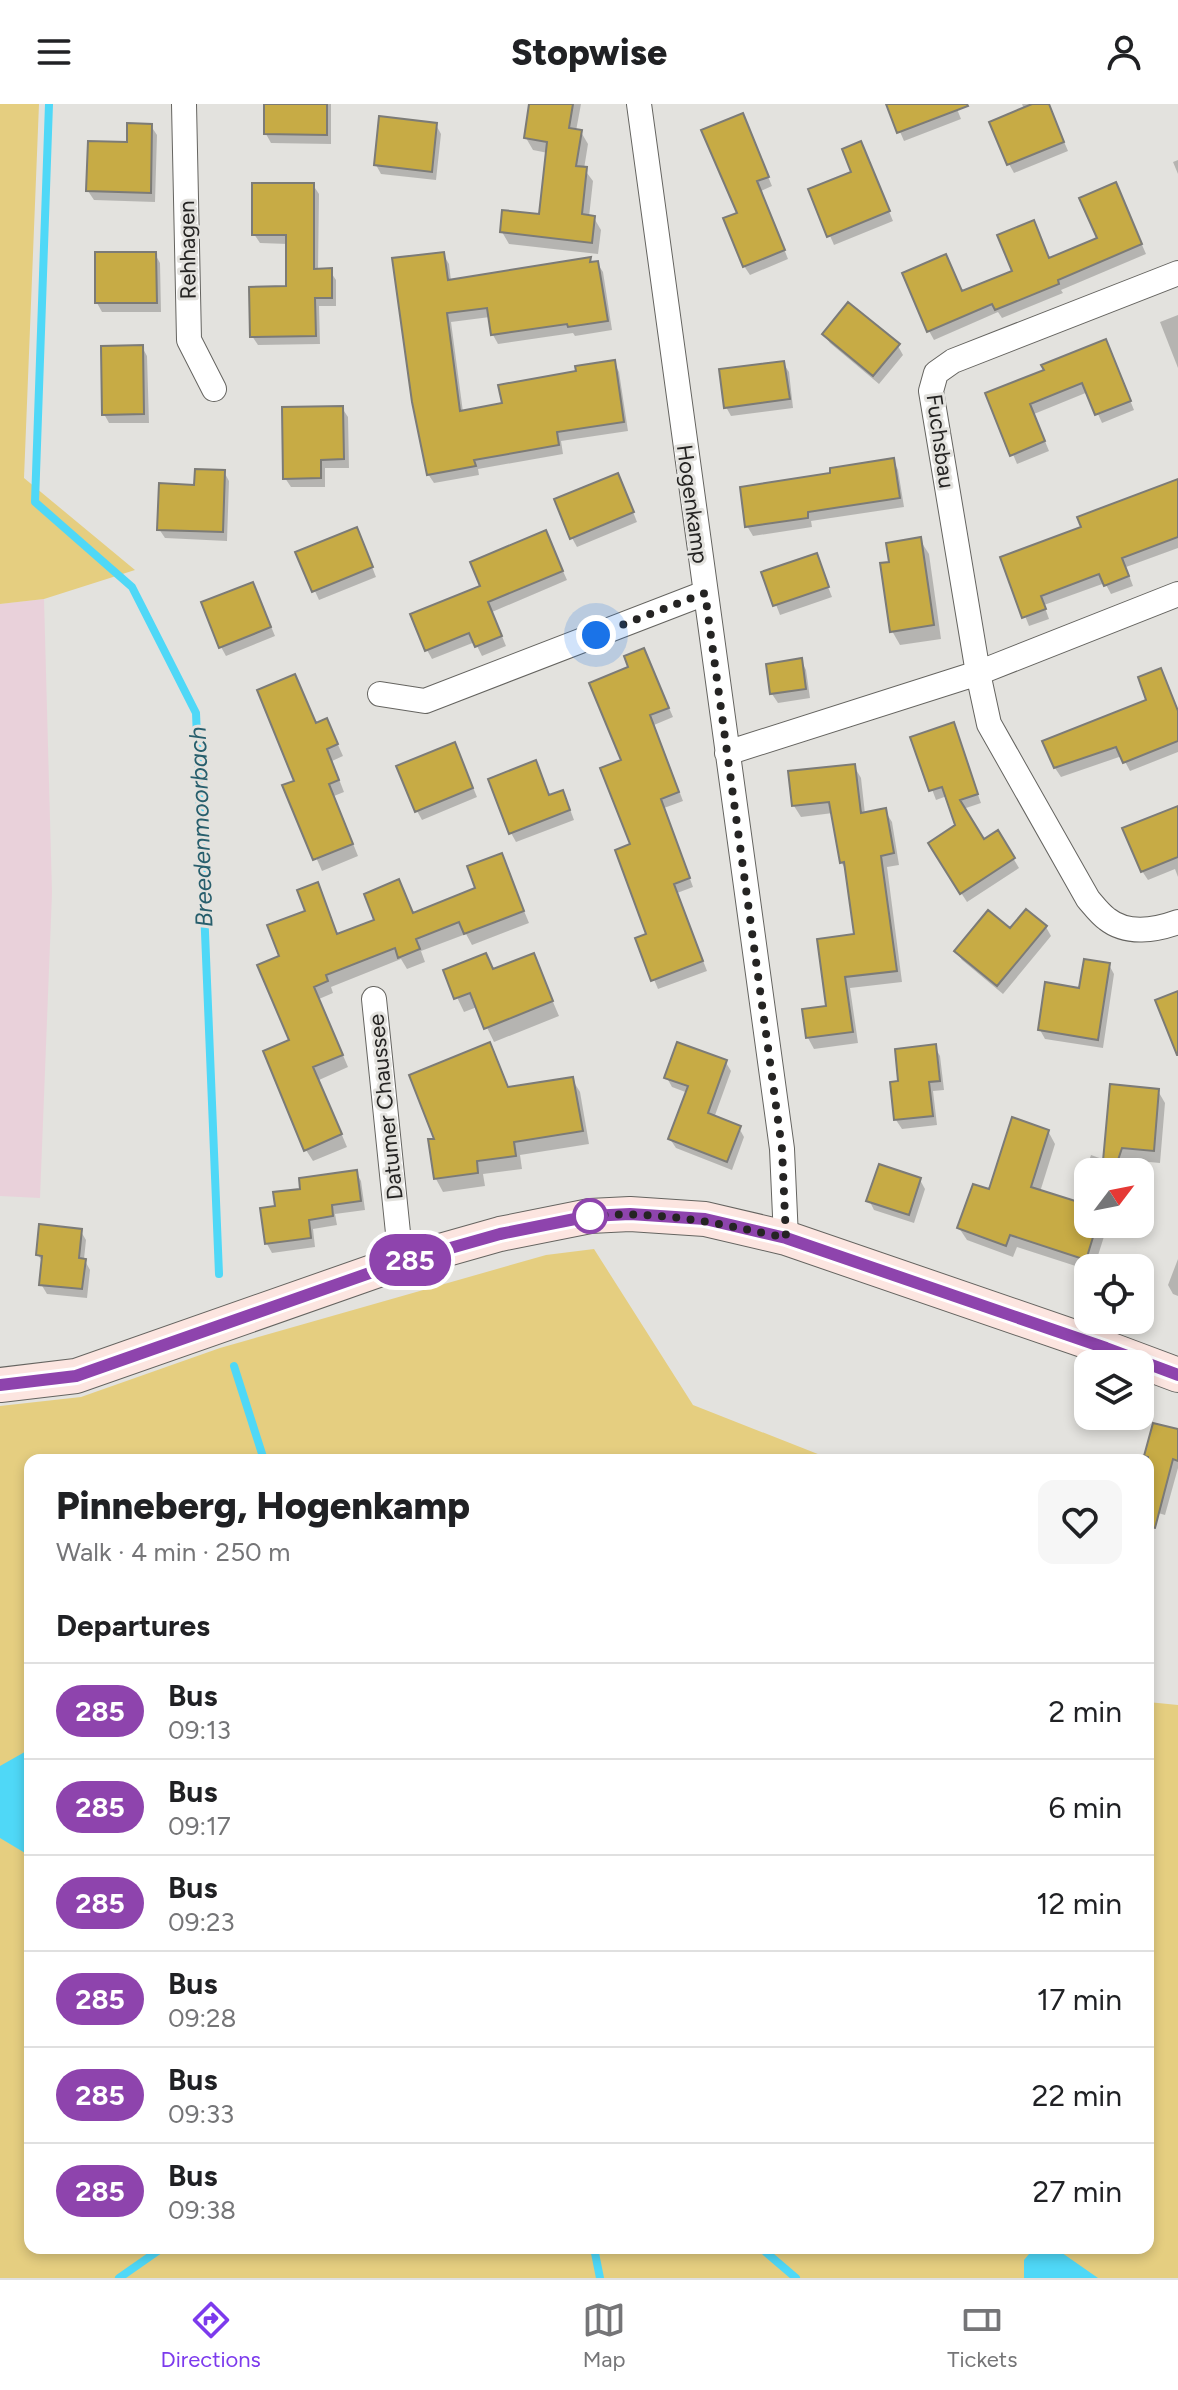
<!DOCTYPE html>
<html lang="en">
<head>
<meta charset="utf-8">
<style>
	:root { --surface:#fff; --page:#f6f6f6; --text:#202124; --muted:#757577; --line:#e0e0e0; --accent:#7c3aed }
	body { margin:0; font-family:Figtree,sans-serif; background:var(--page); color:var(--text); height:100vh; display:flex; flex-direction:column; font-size:30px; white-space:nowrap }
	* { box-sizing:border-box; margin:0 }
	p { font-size:26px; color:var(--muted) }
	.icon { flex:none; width:44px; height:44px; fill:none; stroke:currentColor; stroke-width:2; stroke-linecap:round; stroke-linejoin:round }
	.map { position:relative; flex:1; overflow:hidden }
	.sheet { position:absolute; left:24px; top:1350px; width:1130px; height:800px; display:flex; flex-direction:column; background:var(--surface); border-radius:16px; box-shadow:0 4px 12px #0003 }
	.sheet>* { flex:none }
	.badge { padding:0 16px; border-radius:26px; font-size:28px; line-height:52px }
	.needle { width:52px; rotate:58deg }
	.controls { position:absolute; left:1074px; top:1054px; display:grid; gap:16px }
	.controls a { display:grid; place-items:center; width:80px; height:80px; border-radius:16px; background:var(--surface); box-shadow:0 4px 12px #0003; font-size:40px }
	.you { position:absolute; width:40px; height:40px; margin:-20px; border:6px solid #fff; border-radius:50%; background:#1a73e8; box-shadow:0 0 0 12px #1a73e833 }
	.map>.badge { position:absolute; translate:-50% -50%; box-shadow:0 0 0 4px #fff }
	h2 { padding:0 32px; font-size:30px; line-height:72px }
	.round { display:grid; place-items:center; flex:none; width:84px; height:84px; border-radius:16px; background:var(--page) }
	.summary { display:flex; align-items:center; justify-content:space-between; height:136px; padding:0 32px }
	h1 { font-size:38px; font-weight:800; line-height:60px }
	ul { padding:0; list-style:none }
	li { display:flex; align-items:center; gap:24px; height:96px; padding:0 32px; border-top:2px solid var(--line) }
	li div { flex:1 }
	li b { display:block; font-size:30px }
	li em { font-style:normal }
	li .badge { min-width:88px; font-weight:700; text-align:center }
	header { display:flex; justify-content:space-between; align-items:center; height:104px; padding:0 32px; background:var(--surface); font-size:36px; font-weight:800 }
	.menu { display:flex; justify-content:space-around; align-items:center; height:112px; border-top:2px solid var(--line); background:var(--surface); font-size:22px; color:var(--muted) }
	.menu a { display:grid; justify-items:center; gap:4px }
	.menu .selected { color:var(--accent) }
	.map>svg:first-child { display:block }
	.commercial { fill:#e9d1da }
	.green { fill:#e5ce80 }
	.water { fill:#4fd8f7 }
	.shadow { fill:#0003 }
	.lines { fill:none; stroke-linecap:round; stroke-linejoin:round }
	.stream { stroke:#4fd8f7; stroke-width:8 }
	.building { fill:#c7ab45; stroke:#7c7b77; stroke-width:2 }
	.street-casing { stroke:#656460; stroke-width:26 }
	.secondary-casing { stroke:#656460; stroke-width:36 }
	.street { stroke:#fff; stroke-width:24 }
	.secondary { stroke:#fce5e0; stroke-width:34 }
	.line-casing { stroke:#fff; stroke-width:18 }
	.line { stroke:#8e44ad; stroke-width:12 }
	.walk { stroke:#252423; stroke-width:8; stroke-dasharray:0 14.4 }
	.stop-dot { fill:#fff; stroke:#8e44ad; stroke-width:4 }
	.labels { text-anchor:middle; stroke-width:6; stroke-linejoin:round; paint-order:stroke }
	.street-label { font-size:22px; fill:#252423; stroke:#e3e2de }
	.water-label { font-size:24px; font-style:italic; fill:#275e6c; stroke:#e3e2de }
</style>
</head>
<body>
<header><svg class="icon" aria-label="menu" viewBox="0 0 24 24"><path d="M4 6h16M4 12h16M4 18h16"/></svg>Stopwise<svg class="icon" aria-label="person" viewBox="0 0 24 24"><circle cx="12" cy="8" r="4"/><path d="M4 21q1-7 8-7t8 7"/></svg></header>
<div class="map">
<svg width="1178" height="2174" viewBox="0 0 1178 2174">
	<rect width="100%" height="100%" fill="#e3e2de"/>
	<path class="commercial" d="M44,495L52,789L40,1094L0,1092V500Z"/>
	<path class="green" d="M0,0H39L24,374L135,466L44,495L0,500Z
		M594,1145L693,1301L833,1356H30V2144H1148V1598L1178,1601V2174H0V1302L81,1293L220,1244L546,1151Z"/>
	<path class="water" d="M30,1645V1752L0,1734V1662Z
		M1034,2144H1055L1098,2174H1024V2156Z"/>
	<path class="shadow" d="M266,0H331V40L271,39L266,30Z
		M531,0H581L576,27L581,28L588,40L584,65L593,77L589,113L594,114L601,126L598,150L509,140L502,128L541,112L548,49L533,46L526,34Z
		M888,0H955L961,15L904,37Z
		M1022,0H1048L1068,47L1014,69L1009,60L1024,5Z
		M742,11L772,82L761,87L788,155L750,171L744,162L739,110Z
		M436,21L441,30L436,76L381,70L376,61Z
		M151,22L157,31L155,98L94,96L88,87L129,40Z
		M865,49L893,117L834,141L810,86L853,69Z
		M1178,56V70L1173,58Z
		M313,81L319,90L318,167H330L336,176V202H319L320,240L258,241L252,232L288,184V140L260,139L254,130Z
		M1120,90L1146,150L1061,186L1063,189L1002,214L998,208L934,236L929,227L962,189L1099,135Z
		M155,150L160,159L161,208H102L97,199Z
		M443,150L449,160L451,177L590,155L592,160L597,159L603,168L612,226L575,232L573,229L498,240L493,231L490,213L451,218L463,308L504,301L578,269L614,258L619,268L628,327L561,337L563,350L478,365L479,371L434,379L428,370Z
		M1178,211V264L1160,218Z
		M824,230L898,242L903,251L879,280L830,239Z
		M142,243L147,252L149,319H109L104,310Z
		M1110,247L1134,306L1102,319L1088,288L1034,310L1049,347L1017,360L988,290Z
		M783,259L789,268L793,304L731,312L726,303Z
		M342,304L348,313L349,364H325V383H291L285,374Z
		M893,356L898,366L904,403L811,417L812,423L753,432L747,422L833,371Z
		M224,368L229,377L227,437L165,434L159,425L196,383Z
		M1178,377V444L1126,463L1133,482L1111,490L1105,479L1044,501L1049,515L1029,522L1002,454L1084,424Z
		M622,380L637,418L577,443L572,434Z
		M361,435L376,473L319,496L298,450Z
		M920,436L929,450L941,535L900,541L892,527L891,459Z
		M550,438L567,476L492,508L506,542L482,552L475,538L432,555L427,546L483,483Z
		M816,452L832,493L780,511L764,470Z
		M257,489L275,532L226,552L221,543Z
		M644,546L673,613L654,621L683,697L664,704L693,783L677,789L707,867L658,885L637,835L649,831L633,741L624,657L631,564Z
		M801,556L806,566L810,594L778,599L772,590L768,561Z
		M294,573L316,620L327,616L343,652L332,657L344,688L334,692L358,752L322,767L285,682L296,678Z
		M1178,608V648L1130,667L1122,652L1061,673L1055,664Z
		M953,621L981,699L963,705L983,737L997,728L1019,764L967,798L935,749L957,722L947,692L936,696L913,634Z
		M459,649L477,693L422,716L417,707Z
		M535,659L550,693L567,697L574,716L516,738L511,729Z
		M854,662L861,674L865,710L885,707L892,718L899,761L887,763L902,878L850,884L858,939L814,945L808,934L828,903L856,832L848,769L841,758L833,709L801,713L794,702Z
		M1178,707V773L1175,765L1148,776L1142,767Z
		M501,751L529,819L472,841L466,830L421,847L425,858L407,865L401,855L331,883L333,889L319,895L348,963L319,976L347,1043L313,1057L306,1046L282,854L307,808L317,781L338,832L376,817L399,778L414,811L478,785Z
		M1046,823L1051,832L1003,890L962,856L956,847L1010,827Z
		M486,851L494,867L533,851L559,912L494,938L477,903L464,908L445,868Z
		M1109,861L1114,870L1103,944L1045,935L1040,926Z
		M489,941L509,985L572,975L580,988L589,1040L520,1051L522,1065L483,1070L485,1082L443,1088L436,1075V1036Z
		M935,943L940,952L944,986L933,987L937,1021L902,1025L896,1016L901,979Z
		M725,957L731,967L714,1014L739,1024L744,1033L732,1066L676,1044L670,1035L688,989L672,983L667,974Z
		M1158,987L1165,999L1160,1059L1128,1056L1124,1068H1088V1120H1108L1094,1164L1088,1166L1017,1143L1013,1153L967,1136L959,1124L1048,1027L1055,1040L1040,1088L1075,1099L1091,1051L1105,1056Z
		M356,1068L361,1077L365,1106L335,1110L337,1121L313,1125L315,1143L272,1149L267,1140L278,1103L302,1086Z
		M920,1076L925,1085L914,1119L874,1106L869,1096Z
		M80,1126L86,1136L84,1155L90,1166L87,1194L47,1190L41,1180L44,1160L38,1151Z
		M1178,1155V1192L1173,1190L1168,1181Z
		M1178,1328V1364L1165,1411L1148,1406V1372L1151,1361L1146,1352Z"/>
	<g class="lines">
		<path class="stream" d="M49,0L35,398L132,483L196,609L219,1170
			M234,1262L264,1356
			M594,2144L600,2174
			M761,2144L796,2174
			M119,2174L162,2144"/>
	</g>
	<path class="building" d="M264,0H327V31L264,30Z
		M529,0H573L569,24L582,26L576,62L587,63L582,110L595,112L592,139L500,128L502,106L539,110L547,38L524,34Z
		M886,0H967L968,2L897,29Z
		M1032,0H1049L1064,38L1007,61L989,18Z
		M743,9L769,73L757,77L785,146L743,163L723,114L737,109L701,26Z
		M379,12L437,19L432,68L374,61Z
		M127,19L152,20L151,89L86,87L88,37L127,38Z
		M861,37L890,107L827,133L808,85L851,68L842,45Z
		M1116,78L1142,140L1058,176L1059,180L995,206L992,200L927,228L902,169L946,150L962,187L1012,167L997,131L1034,116L1049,154L1097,134L1079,94Z
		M252,79H314V165L332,164V194H315L316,232L250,233L249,183L286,182V131H252Z
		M95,148H156L157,199H95Z
		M444,148L448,176L591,153L590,158L598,157L608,217L568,223L567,220L491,231L487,204L447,209L460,307L502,299L498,281L576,267L575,262L615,256L624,318L557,328L559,341L474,356L476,362L427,371L412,298L392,154Z
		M848,198L900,240L873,272L822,230Z
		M1106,235L1131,297L1095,311L1082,279L1030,300L1045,337L1010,352L985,289L1044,266L1041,261Z
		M143,241L144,310L102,311L101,242Z
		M784,257L790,295L724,304L719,265Z
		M343,302L344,355L321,356V374L283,375L282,303Z
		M894,354L900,394L808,408V414L745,423L740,383L830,369V364Z
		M195,365L225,366L223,428L157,426L159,379L194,381Z
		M618,369L634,408L570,435L554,395Z
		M1178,375V433L1122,454L1129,472L1104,482L1099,470L1041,492L1046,505L1022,514L1000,453L1081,423L1077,413Z
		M357,423L373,463L312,488L295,448Z
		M546,426L563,467L488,498L502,532L475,543L469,529L425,547L410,510L480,482L470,458Z
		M921,433L934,521L890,528L880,459L889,458L886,439Z
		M817,449L829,483L773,502L761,468Z
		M253,478L271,523L219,544L201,498Z
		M644,544L669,604L650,611L679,688L661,695L690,774L674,780L703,857L651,877L635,834L646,830L615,746L630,740L600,664L621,656L589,579L628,563L624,552Z
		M802,554L806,585L770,590L766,560Z
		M1161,564L1178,607V637L1123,659L1116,643L1054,664L1042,637L1146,596L1138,573Z
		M295,570L316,619L327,614L338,640L327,645L339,676L329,680L353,740L313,756L282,681L294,677L257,586Z
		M954,618L978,690L960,696L984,735L998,726L1015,754L960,790L928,739L955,721L942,683L929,687L910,633Z
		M455,638L473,684L415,708L396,662Z
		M536,656L549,691L563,686L570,706L509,730L488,675Z
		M855,660L861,709L886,704L894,749L881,752L897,867L845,873L853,928L806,934L802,905L826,902L817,835L854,830L844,758L840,759L829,698L792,702L788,667Z
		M1178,702V753L1141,768L1122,724Z
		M502,749L524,807L464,830L459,818L416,835L420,845L398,854L395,844L326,871L328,877L314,883L343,951L313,963L342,1030L304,1047L263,947L289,936L257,861L279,852L267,821L305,807L297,786L318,778L337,830L374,816L364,790L399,775L413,809L475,784L467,762Z
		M1026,805L1047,822L997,882L954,847L988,806L1010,824Z
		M486,849L493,865L534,849L553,897L484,925L470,889L454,895L443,866Z
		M1084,855L1110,859L1098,936L1038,926L1045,878L1079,884Z
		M1178,887V951H1177L1155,896Z
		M490,938L508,983L573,973L583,1027L514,1038L516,1052L477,1057L478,1069L434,1075L428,1035H434L409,971Z
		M677,938L727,956L708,1009L741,1022L727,1058L668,1035L688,982L664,974Z
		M936,940L940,977L929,978L933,1012L894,1016L890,978L898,977L895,945Z
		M1110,980L1159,985L1154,1047L1122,1044L1114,1068H1102Z
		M1012,1013L1049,1026L1031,1083L1088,1101V1120H1097L1086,1156L1010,1131L1006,1142L957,1124L973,1080L989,1085Z
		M879,1060L921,1074L909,1111L866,1097Z
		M357,1066L361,1097L332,1101L333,1112L309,1116L311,1134L265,1140L260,1104L275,1102L273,1088L300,1085L299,1074Z
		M39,1120L82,1125L79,1154L86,1155L82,1185L39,1181L42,1152L36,1151Z
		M1153,1319L1178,1325V1357L1173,1355L1155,1424L1148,1423V1353L1144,1352Z"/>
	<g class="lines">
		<defs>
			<path id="street" d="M184,0L189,236L214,285
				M639,0L782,1045L786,1134
				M1178,169L953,257L936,269L931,287L978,569L989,620L1088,795C1094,802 1100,810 1107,815C1127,831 1156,826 1178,818
				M380,590L425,597L705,489
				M727,649L978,569L1178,490
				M374,895L401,1158"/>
			<path id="secondary" d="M0,1281L76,1272L401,1158L500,1130L590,1112L630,1110L705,1115L786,1134L1106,1244L1178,1271"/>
		</defs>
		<use href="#street" class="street-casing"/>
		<use href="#secondary" class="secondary-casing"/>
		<use href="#street" class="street"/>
		<use href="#secondary" class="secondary"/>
	</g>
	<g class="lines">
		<defs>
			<path id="line" d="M0,1281L76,1272L401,1158L500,1130L590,1112L630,1110L705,1115L786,1134L1106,1244L1178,1271"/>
		</defs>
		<use href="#line" class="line-casing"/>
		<use href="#line" class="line"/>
		<path class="walk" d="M590,1112C658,1106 719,1119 786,1134L782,1045L705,489L596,531"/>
	</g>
	<circle class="stop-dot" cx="590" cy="1112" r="16"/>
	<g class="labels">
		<g class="street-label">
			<text transform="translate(187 146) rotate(-91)" y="8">Rehhagen</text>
			<text transform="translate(941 337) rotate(82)" y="8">Fuchsbau</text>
			<text transform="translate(693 400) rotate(82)" y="8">Hogenkamp</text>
			<text transform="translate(385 1003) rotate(-96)" y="8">Datumer Chaussee</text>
		</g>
		<g class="water-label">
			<text transform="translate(201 723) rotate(-92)" y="8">Breedenmoorbach</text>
		</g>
	</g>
</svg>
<div class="controls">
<a><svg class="needle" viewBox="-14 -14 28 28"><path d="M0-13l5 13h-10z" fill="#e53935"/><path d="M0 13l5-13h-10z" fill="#757577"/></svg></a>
<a><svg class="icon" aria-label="locate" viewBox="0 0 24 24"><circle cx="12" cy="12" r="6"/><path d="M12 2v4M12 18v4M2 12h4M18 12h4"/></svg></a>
<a><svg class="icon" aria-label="layers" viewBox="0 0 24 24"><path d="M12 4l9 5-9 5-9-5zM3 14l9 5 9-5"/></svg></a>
</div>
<div class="you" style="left:596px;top:531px"></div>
<b class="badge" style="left:410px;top:1156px;background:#8e44ad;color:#fff">285</b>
<section class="sheet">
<div class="summary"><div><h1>Pinneberg, Hogenkamp</h1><p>Walk · 4 min · 250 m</p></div><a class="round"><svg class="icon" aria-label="heart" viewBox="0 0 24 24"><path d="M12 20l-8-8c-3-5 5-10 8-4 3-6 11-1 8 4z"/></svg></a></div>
<h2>Departures</h2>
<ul>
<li><span class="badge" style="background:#8e44ad;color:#fff">285</span><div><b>Bus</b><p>09:13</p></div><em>2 min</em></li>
<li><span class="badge" style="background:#8e44ad;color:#fff">285</span><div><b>Bus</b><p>09:17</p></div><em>6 min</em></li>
<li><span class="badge" style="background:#8e44ad;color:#fff">285</span><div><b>Bus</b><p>09:23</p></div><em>12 min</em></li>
<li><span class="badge" style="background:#8e44ad;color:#fff">285</span><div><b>Bus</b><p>09:28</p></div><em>17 min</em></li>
<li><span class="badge" style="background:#8e44ad;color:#fff">285</span><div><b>Bus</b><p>09:33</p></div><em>22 min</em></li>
<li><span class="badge" style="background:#8e44ad;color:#fff">285</span><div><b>Bus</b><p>09:38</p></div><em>27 min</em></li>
</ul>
</section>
</div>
<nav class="menu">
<a class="selected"><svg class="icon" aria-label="directions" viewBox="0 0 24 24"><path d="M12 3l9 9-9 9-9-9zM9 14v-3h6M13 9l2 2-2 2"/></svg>Directions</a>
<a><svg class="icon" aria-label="map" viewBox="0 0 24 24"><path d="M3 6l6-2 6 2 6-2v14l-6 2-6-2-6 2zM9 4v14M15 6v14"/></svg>Map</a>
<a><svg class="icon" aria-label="tickets" viewBox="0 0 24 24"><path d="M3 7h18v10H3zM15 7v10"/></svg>Tickets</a>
</nav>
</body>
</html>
